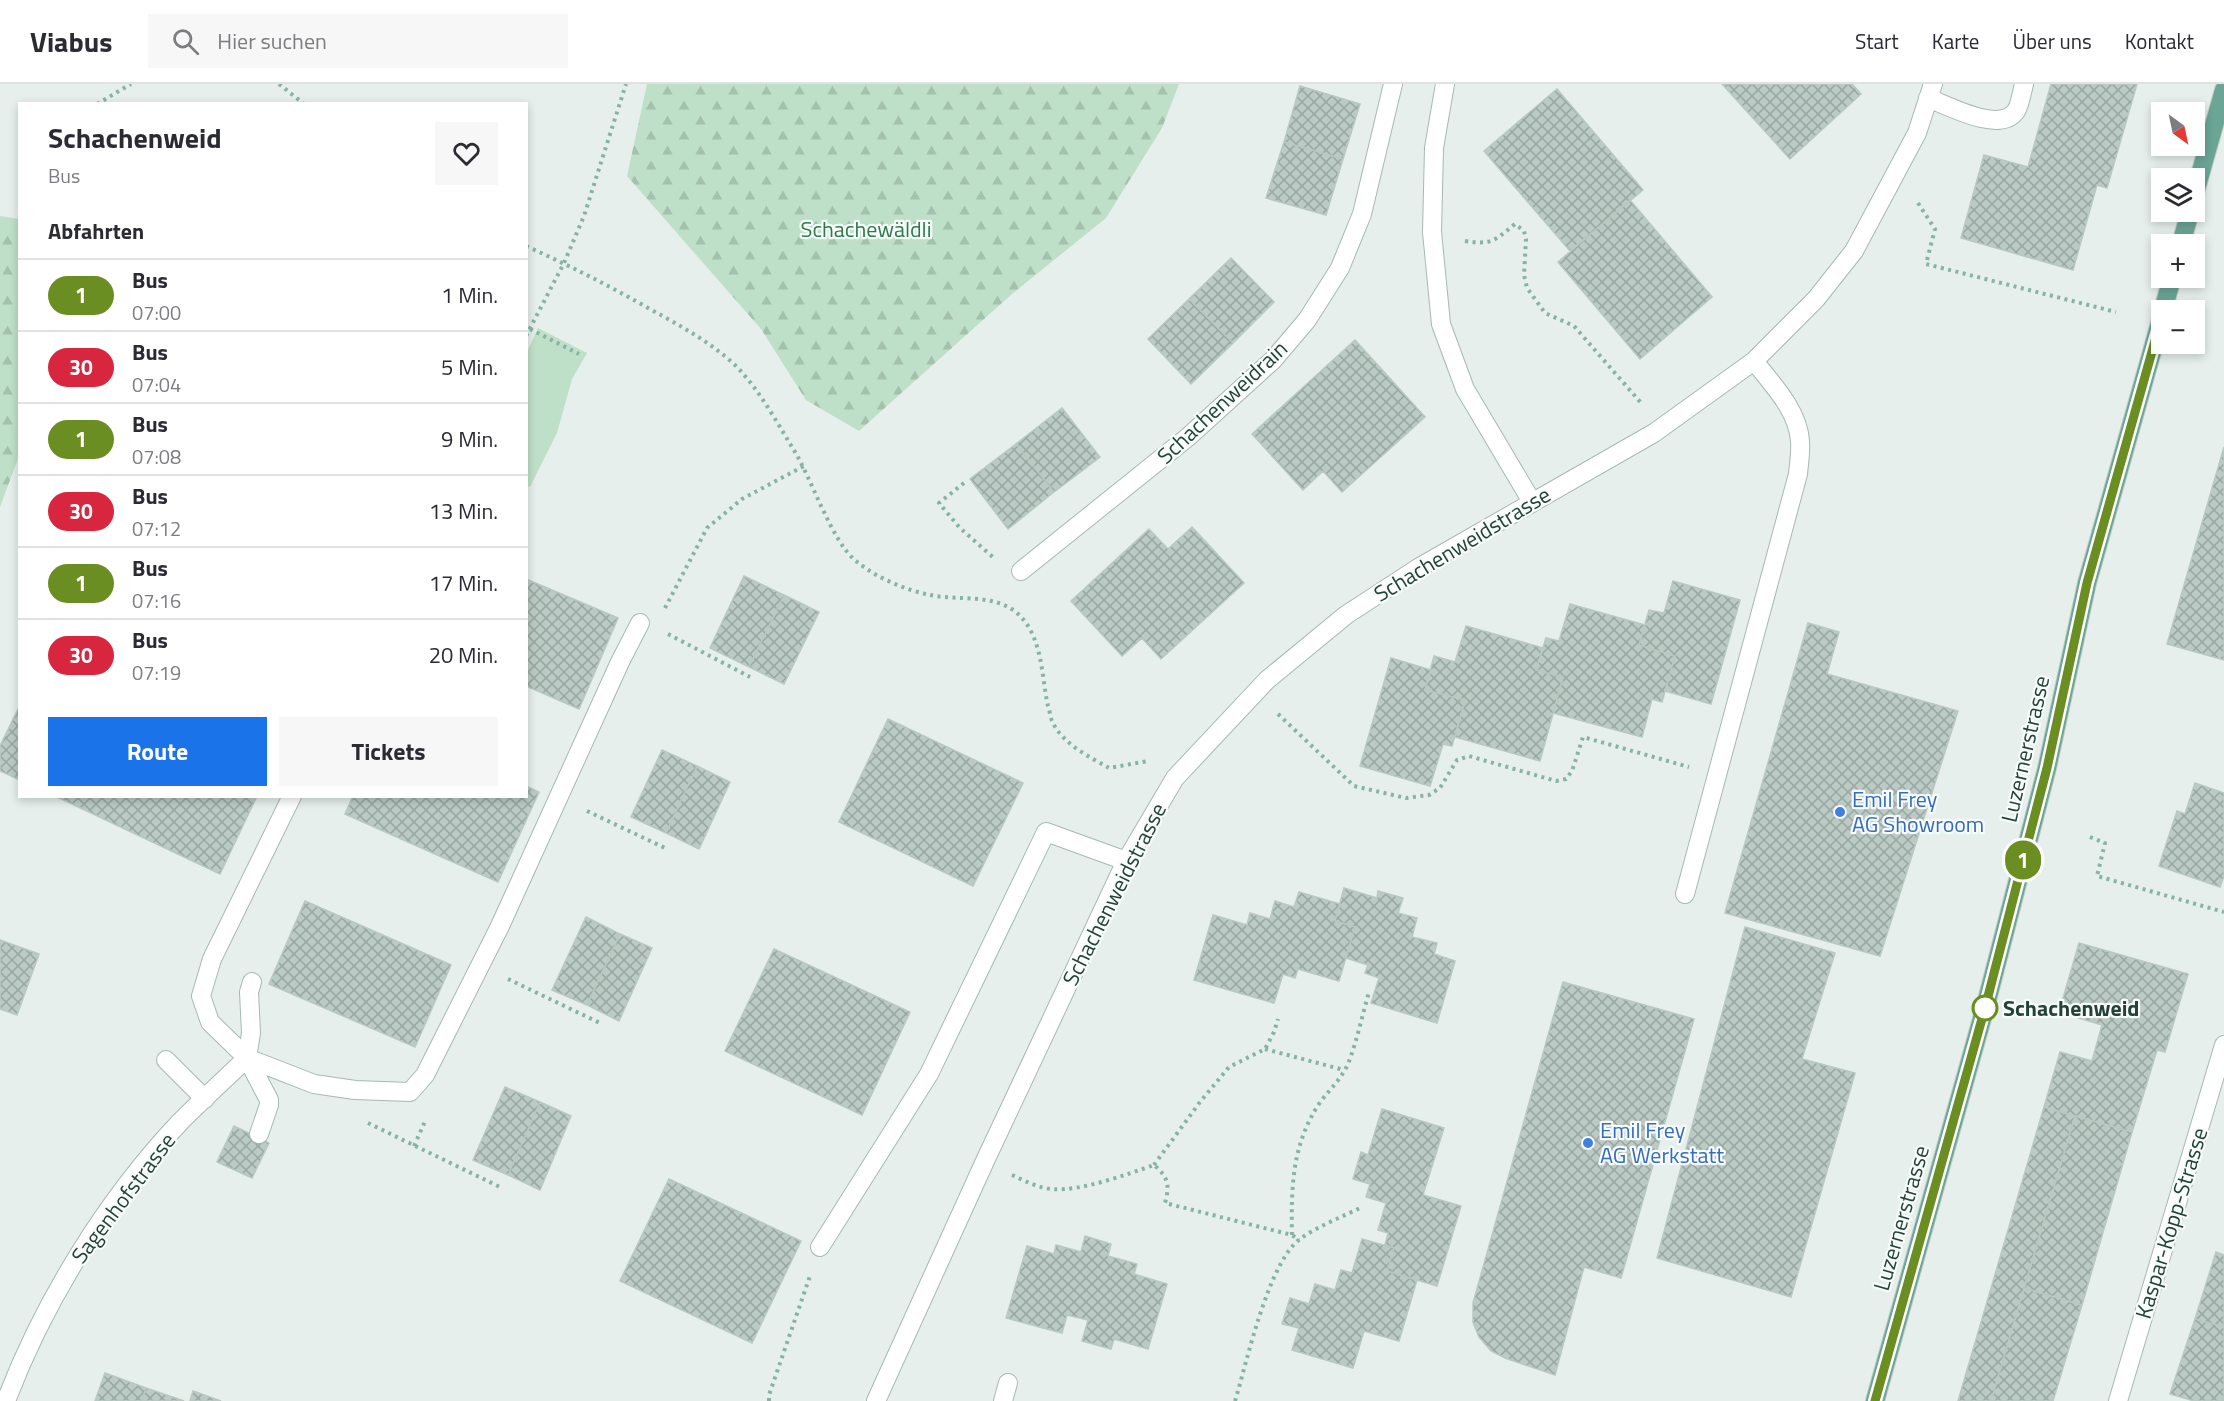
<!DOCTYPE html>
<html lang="de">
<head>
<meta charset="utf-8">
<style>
	:root { --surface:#fff; --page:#f7f7f7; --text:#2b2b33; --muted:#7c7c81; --line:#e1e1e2; --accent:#1a73e8 }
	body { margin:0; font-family:"Titillium Web",sans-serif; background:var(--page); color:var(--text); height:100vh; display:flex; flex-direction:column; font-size:22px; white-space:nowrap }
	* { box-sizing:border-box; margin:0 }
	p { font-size:20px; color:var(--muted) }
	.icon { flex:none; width:33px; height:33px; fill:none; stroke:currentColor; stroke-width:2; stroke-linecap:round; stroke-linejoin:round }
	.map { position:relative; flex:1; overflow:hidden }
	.sheet { position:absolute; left:18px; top:18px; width:510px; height:696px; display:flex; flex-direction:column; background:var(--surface); border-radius:0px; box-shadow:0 3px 9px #0003 }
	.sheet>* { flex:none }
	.badge { padding:0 12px; border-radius:20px; font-size:21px; line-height:39px }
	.needle { width:39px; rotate:147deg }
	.fabs { position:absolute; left:2151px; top:18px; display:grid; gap:12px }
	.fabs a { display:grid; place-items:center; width:54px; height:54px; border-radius:0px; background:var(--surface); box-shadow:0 3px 9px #0003; font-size:30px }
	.map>.badge { position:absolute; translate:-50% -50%; box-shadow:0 0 0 3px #fff }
	h2 { padding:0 30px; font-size:22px; line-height:54px }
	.round { display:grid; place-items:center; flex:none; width:63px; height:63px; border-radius:0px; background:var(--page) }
	.head { display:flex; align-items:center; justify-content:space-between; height:102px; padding:0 30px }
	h1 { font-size:28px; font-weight:700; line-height:45px }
	.primary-button { display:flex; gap:12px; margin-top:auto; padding:12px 30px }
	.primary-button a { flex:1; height:69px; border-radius:0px; background:var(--accent); color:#fff; font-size:24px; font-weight:700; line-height:69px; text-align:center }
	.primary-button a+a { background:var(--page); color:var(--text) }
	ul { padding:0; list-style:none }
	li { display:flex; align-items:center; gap:18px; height:72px; padding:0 30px; border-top:2px solid var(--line) }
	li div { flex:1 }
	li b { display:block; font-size:22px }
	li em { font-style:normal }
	li .badge { min-width:66px; font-weight:700; text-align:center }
	header { display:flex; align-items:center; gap:36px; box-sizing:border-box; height:84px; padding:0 30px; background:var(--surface); border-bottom:2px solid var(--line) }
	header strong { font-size:28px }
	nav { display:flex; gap:33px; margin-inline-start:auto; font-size:21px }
	.search { width:420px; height:54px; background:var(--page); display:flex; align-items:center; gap:15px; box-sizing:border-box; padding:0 21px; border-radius:0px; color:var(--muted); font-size:22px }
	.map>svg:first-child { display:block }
	.forest { fill:url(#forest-firs) }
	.green { fill:#bfe0c8 }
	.building { fill:url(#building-cross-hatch); stroke:#b8c9c2; stroke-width:1.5 }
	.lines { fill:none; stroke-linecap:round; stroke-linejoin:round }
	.minor-casing { stroke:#a8b8b2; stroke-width:20 }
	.major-casing { stroke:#c2cac8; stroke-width:20 }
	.path { stroke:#86b3a5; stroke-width:4; stroke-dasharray:3 4.5; stroke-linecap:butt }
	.minor { stroke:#fff; stroke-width:18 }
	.major { stroke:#6aa596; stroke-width:18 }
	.line-casing { stroke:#fff; stroke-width:14 }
	.line { stroke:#6b8e23; stroke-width:9 }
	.shop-dot { fill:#3f7fe0; stroke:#f7fbf9; stroke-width:2 }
	.stop-dot { fill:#fff; stroke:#6b8e23; stroke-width:3 }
	.labels { text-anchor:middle; stroke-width:4.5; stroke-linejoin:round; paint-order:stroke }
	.park-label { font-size:22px; fill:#2d7a4b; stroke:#f7fbf9 }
	.street-label { font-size:22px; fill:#24423a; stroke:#f7fbf9 }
	.shop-label { font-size:22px; fill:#366cbe; stroke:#f7fbf9; text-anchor:start }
	.stop-label { font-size:22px; font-weight:bold; fill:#24423a; stroke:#f7fbf9; text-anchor:start }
</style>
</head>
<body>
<header>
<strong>Viabus</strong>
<div class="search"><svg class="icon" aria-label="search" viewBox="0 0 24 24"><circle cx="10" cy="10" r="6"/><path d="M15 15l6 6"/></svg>Hier suchen</div>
<nav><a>Start</a><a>Karte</a><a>Über uns</a><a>Kontakt</a></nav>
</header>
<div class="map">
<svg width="2224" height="1317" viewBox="0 0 2224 1317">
	<defs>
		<pattern id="forest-firs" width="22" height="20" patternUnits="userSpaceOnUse" patternTransform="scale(1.5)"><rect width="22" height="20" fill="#bfe0c8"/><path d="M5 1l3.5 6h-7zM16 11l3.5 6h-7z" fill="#a4c1ad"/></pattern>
		<pattern id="building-cross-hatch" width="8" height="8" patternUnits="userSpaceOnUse" patternTransform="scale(1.5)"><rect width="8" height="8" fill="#bbcac4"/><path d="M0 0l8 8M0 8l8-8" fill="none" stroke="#98a6a0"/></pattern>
	</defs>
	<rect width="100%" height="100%" fill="#e6efeb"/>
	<path class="forest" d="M647,0H1179L1162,44L1106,134L1012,210L859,347L806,316L761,245L627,92Z
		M0,132L19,135V372L0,423Z"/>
	<path class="green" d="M538,244L587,269L572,295L557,349L530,403L526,401L527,268Z"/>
	<path class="building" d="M1722,0H1852L1861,10L1790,75Z
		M2051,0H2137L2107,104L2097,101L2073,186L1961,154L1984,71L2028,83Z
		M1300,2L1360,20L1343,75L1284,58Z
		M1557,5L1643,106L1570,167L1484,67Z
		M1284,58L1343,75L1326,131L1266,114Z
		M1630,116L1712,213L1640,275L1558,178Z
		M1231,174L1274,218L1233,259L1189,215Z
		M1189,215L1233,259L1191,300L1148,255Z
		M1355,256L1425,333L1342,408L1323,387L1303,406L1252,350Z
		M1062,324L1100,373L1054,408L1016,360Z
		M1016,360L1054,408L1008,445L970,395Z
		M2224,363V576L2167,560Z
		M1192,443L1244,499L1161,575L1142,554L1122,572L1071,517L1149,445L1168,465Z
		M744,492L784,511L749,583L710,564Z
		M526,495L618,534L579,625L526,602Z
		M1673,497L1740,516L1711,620L1665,607L1675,572L1639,561L1649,526L1664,529Z
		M784,511L819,528L784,600L749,583Z
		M1570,520L1645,541L1639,561L1675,572L1662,618L1652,615L1642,653L1553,629L1563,593L1536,586L1546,554L1559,557Z
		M1808,539L1839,548L1827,590L1958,627L1880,872L1725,829Z
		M1466,542L1543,564L1536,586L1563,593L1540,677L1455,653L1465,616L1425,606L1434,572L1455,578Z
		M1391,574L1431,586L1425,606L1465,616L1452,662L1443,660L1430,702L1360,682Z
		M20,621V696L0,687V662Z
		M888,635L1023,699L973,802L839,738Z
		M662,666L697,682L666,749L631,733Z
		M697,682L730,698L699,765L666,749Z
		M2195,699L2224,709V792L2220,803L2159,782L2177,727L2185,730Z
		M526,702L539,708L498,798L345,730L353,712H526Z
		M55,712H257L220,790Z
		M1344,804L1377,814L1378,807L1403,814L1398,829L1417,834L1412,853L1437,859L1434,870L1455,877L1437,939L1371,919L1379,894L1365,889L1368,881L1346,874L1355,843L1335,837Z
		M1299,808L1340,820L1335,837L1355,843L1339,897L1298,885L1295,894L1283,890L1274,919L1194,896L1213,831L1247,841L1250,829L1270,835L1275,817L1294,823Z
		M305,817L451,881L415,963L269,900Z
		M586,833L620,850L587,921L552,906Z
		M1745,843L1835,869L1802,975L1855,989L1791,1213L1657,1174Z
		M620,850L652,864L619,937L587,921Z
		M0,856L39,870L17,931L0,925Z
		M2079,859L2188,890L2165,968L2157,966L2132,1048L2044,1023L2060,968L2092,977L2102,941L2059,928Z
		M774,865L910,928L862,1031L725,967Z
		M1563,898L1694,935L1621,1194L1584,1183L1555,1291L1505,1274L1491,1267L1479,1253L1473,1238V1219Z
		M505,1003L540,1018L508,1091L473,1076Z
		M540,1018L571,1032L540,1106L508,1091Z
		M2044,1023L2075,1032L1991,1317H1958Z
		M1382,1025L1444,1044L1423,1111L1461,1122L1437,1202L1387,1187L1394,1164L1385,1161L1388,1149L1378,1146L1386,1119L1366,1113L1370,1100L1353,1095L1361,1068L1368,1071Z
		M2075,1032L2132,1048L2082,1221L2024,1204Z
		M234,1042L269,1059L252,1094L217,1078Z
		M669,1095L801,1157L752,1259L620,1197Z
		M1085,1152L1111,1160L1108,1172L1137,1180L1134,1190L1167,1200L1148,1265L1114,1255L1111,1265L1082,1257L1088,1236L1067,1231L1062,1249L1006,1234L1027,1162L1054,1170L1056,1161L1081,1168Z
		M1362,1155L1394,1164L1387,1187L1417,1196L1399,1257L1364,1247L1353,1284L1292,1266L1299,1244L1282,1240L1290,1214L1309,1220L1315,1200L1335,1206L1341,1186L1352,1189Z
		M2216,1168L2224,1171V1243L2195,1235Z
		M2024,1204L2082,1221L2053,1317H1991Z
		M2195,1235L2224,1243V1317H2194L2170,1310Z
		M105,1289L146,1304L142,1317H95Z
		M146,1304L184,1317H142Z
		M193,1307L221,1317H190Z"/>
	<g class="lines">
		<defs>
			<path id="minor" d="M1445,0L1434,64L1432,148L1441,240L1465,305L1532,418
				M1928,14C1949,22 2000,50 2016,27C2020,21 2022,8 2024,0
				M1021,487L1188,353L1273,276L1307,236L1340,184L1362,130L1393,0
				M1685,810L1798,390C1799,379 1801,367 1800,357C1798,326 1772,300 1754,277
				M252,898L249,908L251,949L247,974L269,1016V1021L259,1050
				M247,974L314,1000L355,1006L410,1008L425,991L500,842L620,578L640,539
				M166,976L205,1015
				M820,1163L929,990L1046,748L1126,777
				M6,1317C44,1217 107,1115 181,1037C202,1016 225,995 247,974L210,938L201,912L212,875L292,712
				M876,1317L985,1077L1126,777L1175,694L1267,596L1346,531L1418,484L1654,349L1754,277L1816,215L1854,167L1917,49L1933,0
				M1003,1317L1008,1299
				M2118,1317L2224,961"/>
			<path id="major" d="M2194,112L2224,6
				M2181,160L2190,128
				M2163,226L2172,194
				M1875,1317L1985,924L2047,684L2087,499L2162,232"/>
		</defs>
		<use href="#minor" class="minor-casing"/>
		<use href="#major" class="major-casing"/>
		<path class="path" d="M279,0L304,20
			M97,20L131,0
			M1918,119L1935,145L1926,180L2116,228
			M1465,157C1492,161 1494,157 1515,140L1524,147L1526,155L1524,191L1527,204L1545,229L1574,242L1642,320
			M526,162C568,181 608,201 648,224C679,241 709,257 735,281C758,304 775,335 792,363C811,392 831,457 856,477C875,493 905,506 930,511C959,517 993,509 1017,529C1043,552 1041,591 1048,622C1050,627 1050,634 1053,639C1064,661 1090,673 1109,684L1148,677
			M530,245L579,270
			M526,252L564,179L584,132L626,0
			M964,399L939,419L960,444L995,475
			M665,524L707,444L742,415L804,382
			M668,550L750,593
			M1278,630L1354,702L1406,714L1429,711L1440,704L1457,676L1469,672L1556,697L1566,695L1572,687L1583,653L1689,683
			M587,727L665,764
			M2090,753L2105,759L2097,792L2224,828
			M508,895L602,940
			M1265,965L1344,986
			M368,1039L502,1104
			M414,1062L426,1035
			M1154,1081L1200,1018L1229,983L1265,965L1274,948L1278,935
			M1012,1091C1025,1097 1038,1104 1052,1105C1079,1108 1128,1090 1154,1081C1168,1093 1170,1101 1165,1119L1292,1151L1299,1156
			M1292,1151C1291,1102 1292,1059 1321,1017C1331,1004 1341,995 1348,980C1357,957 1362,932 1369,908
			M769,1317V1311L810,1192
			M1235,1317C1247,1278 1268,1179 1300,1155C1318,1142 1342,1133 1362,1123"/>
		<use href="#minor" class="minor"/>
		<use href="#major" class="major"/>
	</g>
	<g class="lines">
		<defs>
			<path id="line" d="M1875,1317L1985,924L2047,684L2087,499L2162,232"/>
		</defs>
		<use href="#line" class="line-casing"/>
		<use href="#line" class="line"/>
	</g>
	<g class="shop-dot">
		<circle cx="1840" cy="728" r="6"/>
		<circle cx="1588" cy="1059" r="6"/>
	</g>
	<circle class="stop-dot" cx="1985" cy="924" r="12"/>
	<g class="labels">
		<g class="park-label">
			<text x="866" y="153">Schachewäldli</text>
		</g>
		<g class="street-label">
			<text transform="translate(1222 318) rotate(-43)" y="8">Schachenweidrain</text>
			<text transform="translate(1462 460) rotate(-31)" y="8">Schachenweidstrasse</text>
			<text transform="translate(2025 665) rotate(-77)" y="8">Luzernerstrasse</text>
			<text transform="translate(1114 810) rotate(-63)" y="8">Schachenweidstrasse</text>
			<text transform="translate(123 1114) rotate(-53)" y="8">Sagenhofstrasse</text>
			<text transform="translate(1901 1134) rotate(-74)" y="8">Luzernerstrasse</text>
			<text transform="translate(2171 1139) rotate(-73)" y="8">Kaspar-Kopp-Strasse</text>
		</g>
		<g class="shop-label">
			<text x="1852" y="723">Emil Frey<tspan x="1852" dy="25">AG Showroom</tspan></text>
			<text x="1600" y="1054">Emil Frey<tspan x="1600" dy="25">AG Werkstatt</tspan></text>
		</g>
		<g class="stop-label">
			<text x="2003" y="932">Schachenweid</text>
		</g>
	</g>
</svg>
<div class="fabs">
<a><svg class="needle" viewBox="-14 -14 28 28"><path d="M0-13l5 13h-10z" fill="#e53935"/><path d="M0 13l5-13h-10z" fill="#7c7c81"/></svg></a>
<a><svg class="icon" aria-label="layers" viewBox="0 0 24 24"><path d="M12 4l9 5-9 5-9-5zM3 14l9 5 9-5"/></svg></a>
<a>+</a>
<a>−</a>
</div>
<b class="badge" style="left:2023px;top:776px;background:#6b8e23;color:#fff">1</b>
<section class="sheet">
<div class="head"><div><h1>Schachenweid</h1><p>Bus</p></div><a class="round"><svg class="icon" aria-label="heart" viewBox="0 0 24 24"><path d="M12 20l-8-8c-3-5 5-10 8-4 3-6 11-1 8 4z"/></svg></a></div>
<h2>Abfahrten</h2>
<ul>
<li><span class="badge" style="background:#6b8e23;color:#fff">1</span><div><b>Bus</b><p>07:00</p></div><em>1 Min.</em></li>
<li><span class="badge" style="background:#d7263d;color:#fff">30</span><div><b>Bus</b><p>07:04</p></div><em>5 Min.</em></li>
<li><span class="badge" style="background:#6b8e23;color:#fff">1</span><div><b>Bus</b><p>07:08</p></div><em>9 Min.</em></li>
<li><span class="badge" style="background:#d7263d;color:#fff">30</span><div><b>Bus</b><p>07:12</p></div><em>13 Min.</em></li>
<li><span class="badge" style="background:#6b8e23;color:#fff">1</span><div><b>Bus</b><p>07:16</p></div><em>17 Min.</em></li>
<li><span class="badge" style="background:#d7263d;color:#fff">30</span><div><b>Bus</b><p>07:19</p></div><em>20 Min.</em></li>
</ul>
<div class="primary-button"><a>Route</a><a>Tickets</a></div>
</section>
</div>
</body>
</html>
